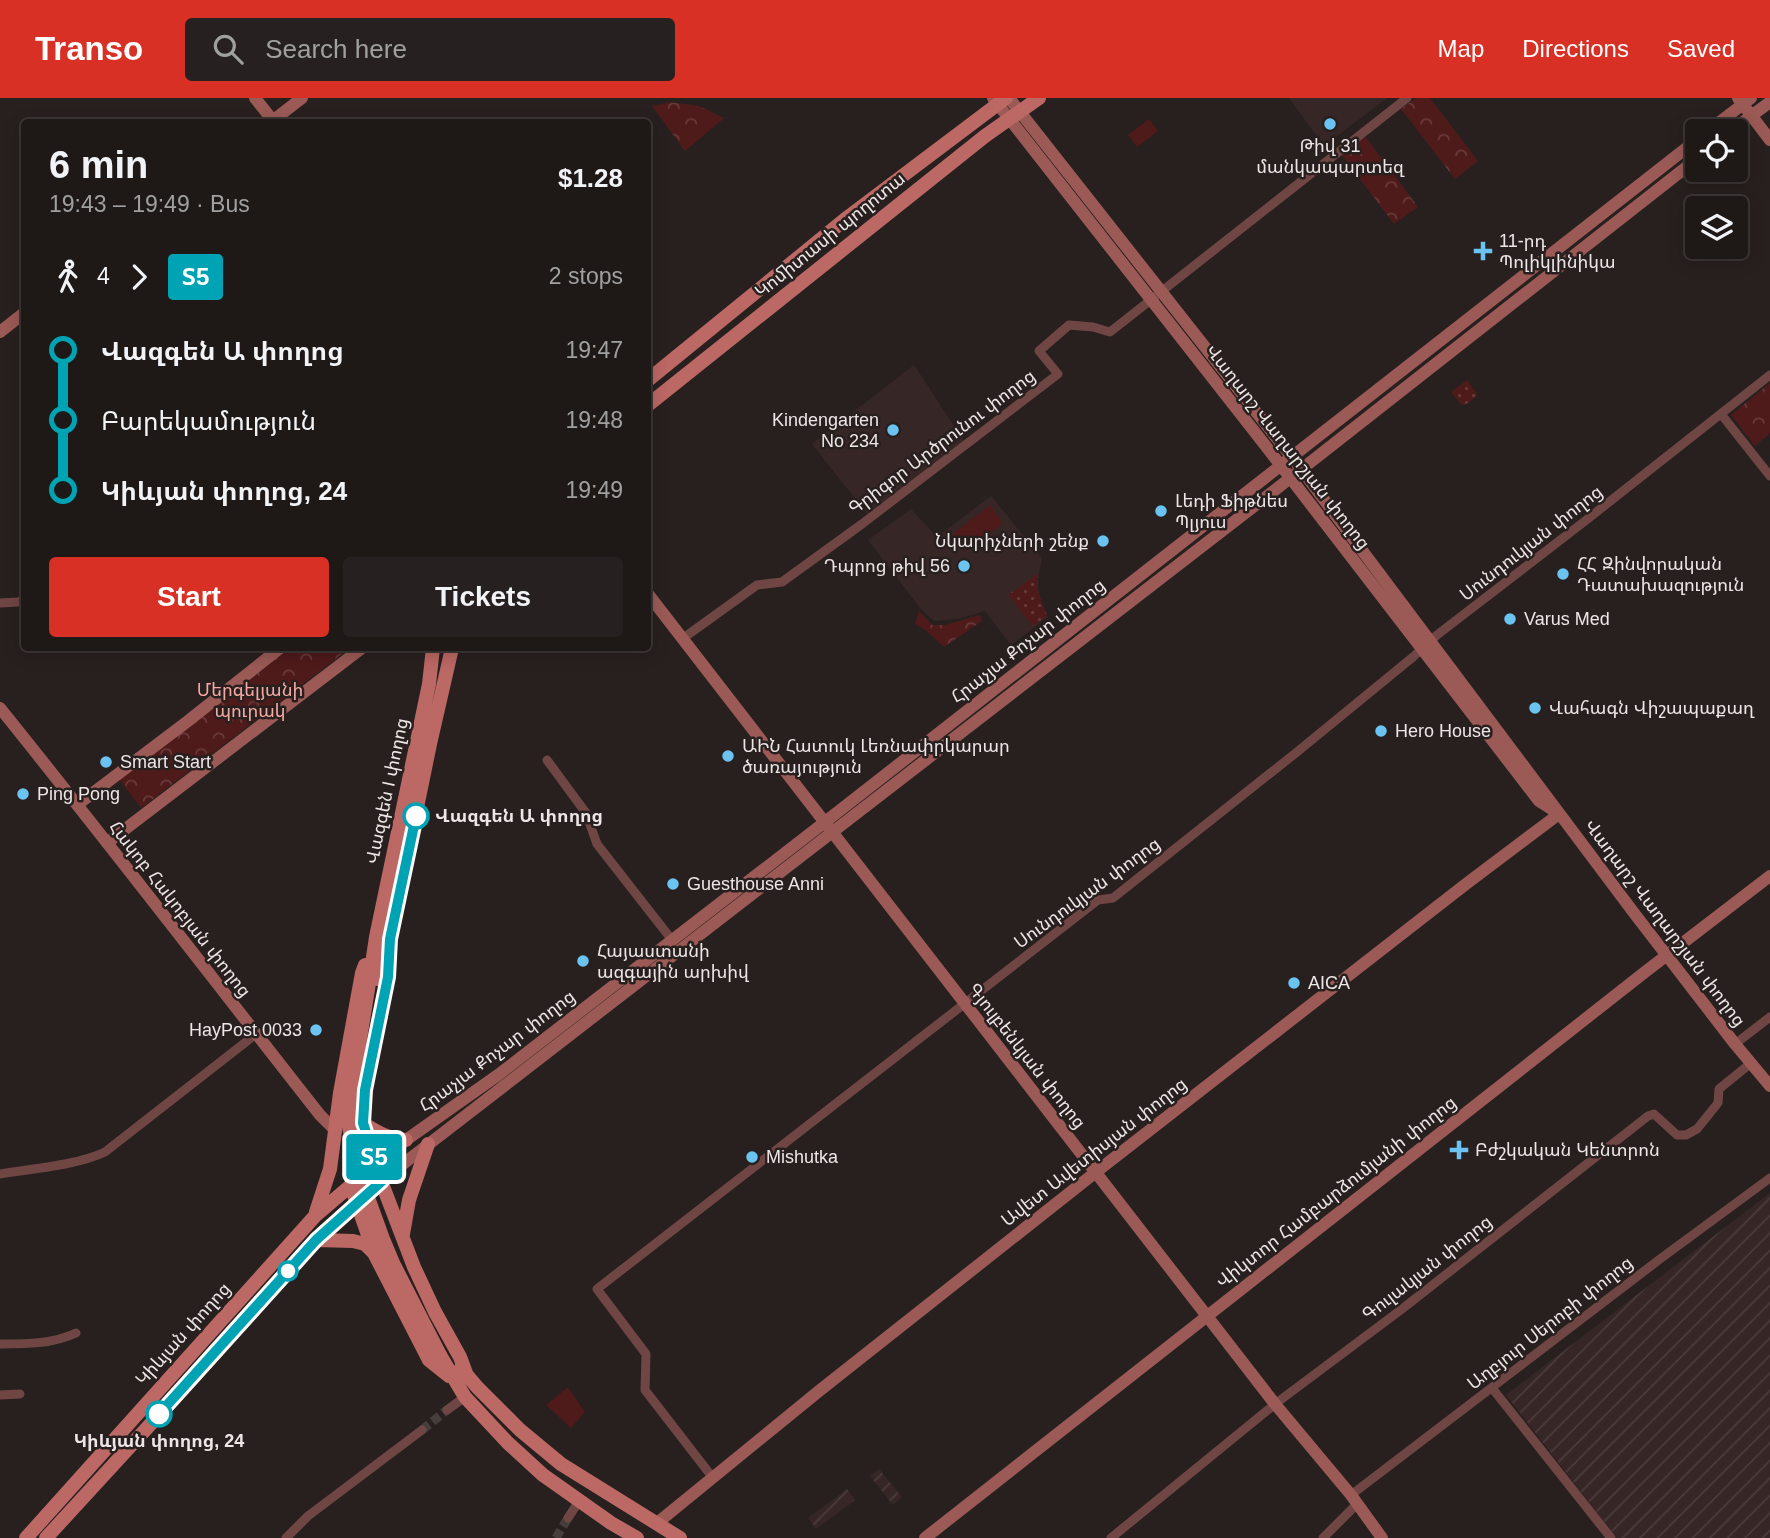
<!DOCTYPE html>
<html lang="en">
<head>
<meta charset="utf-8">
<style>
	:root { --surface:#1e1817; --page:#262120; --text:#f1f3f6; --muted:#a1a0a1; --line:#3c3736; --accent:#d93025 }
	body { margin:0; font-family:Helvetica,"Noto Sans Armenian",sans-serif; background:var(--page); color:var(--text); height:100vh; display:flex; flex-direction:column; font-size:26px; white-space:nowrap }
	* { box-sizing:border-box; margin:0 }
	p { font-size:23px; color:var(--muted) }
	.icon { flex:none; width:38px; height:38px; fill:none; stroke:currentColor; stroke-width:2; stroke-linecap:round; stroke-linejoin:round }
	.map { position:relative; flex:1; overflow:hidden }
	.drawer { position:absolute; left:21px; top:21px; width:630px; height:532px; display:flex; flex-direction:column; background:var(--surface); border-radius:7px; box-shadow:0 4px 18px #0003,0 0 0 2px var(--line) }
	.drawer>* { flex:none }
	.badge { padding:0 14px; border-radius:5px; font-size:24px; line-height:46px }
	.buttons { position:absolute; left:1685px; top:21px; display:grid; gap:14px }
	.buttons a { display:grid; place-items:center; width:63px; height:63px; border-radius:7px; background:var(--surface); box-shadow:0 4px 18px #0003,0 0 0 2px var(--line); font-size:35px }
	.map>.badge { position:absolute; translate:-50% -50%; box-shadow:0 0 0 4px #fff }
	.legs { display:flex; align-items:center; gap:10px; height:77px; padding:0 28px; font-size:23px }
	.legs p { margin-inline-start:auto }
	.summary { display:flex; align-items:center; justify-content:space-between; height:119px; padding:0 28px }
	h1 { font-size:38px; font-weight:700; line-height:52px }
	.button { display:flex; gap:14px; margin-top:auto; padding:14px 28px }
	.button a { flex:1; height:80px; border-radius:7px; background:var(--accent); color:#fff; font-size:28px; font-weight:700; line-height:80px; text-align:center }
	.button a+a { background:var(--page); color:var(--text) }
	ul { padding:0 28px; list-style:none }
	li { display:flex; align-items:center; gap:24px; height:70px; font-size:26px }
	li i { display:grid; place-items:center; width:10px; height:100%; margin:0 9px; background:currentColor }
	li i::after { content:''; width:18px; height:18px; margin:-9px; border:5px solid; border-radius:50%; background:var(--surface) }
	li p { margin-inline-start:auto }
	li:first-child i { background:linear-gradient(#0000 50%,currentColor 0) }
	li:last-child i { background:linear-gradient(currentColor 50%,#0000 0) }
	header { display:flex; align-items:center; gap:42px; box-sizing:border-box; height:98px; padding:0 35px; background:var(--accent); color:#fff }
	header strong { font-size:33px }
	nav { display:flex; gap:38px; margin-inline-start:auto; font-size:24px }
	.search { width:490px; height:63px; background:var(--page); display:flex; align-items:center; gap:18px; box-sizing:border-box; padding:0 24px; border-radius:7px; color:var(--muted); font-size:26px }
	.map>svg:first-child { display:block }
	.built { fill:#362726 }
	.industrial { fill:url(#industrial-furrows) }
	.grass { fill:url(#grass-dots) }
	.forest { fill:url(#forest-crowns) }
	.pitch { fill:#4f1a1a }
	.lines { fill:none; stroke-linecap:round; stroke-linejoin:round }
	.street-tunnel { stroke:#453e3d; stroke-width:9; stroke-dasharray:9 4.5; stroke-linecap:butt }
	.street { stroke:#704644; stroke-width:9 }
	.secondary { stroke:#9b5a56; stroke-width:12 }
	.primary { stroke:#bc6864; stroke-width:14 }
	.primary-bridge { stroke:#bc6864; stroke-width:14 }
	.line-1-casing { stroke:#fff; stroke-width:16 }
	.line-1 { stroke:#00a3b4; stroke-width:10 }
	.poi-dot { fill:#6bc3f2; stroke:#28201f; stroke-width:2.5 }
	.stop-1-dot { fill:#fff; stroke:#00a3b4; stroke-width:3.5 }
	.labels { text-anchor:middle; stroke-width:5; stroke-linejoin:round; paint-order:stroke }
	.poi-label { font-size:18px; fill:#ece6e6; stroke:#28201f; text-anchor:start }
	.street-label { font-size:18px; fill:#ece6e6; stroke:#28201f }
	.park-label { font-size:18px; fill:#f8a9a3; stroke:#28201f }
	.stop-label { font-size:18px; font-weight:bold; fill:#ece6e6; stroke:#28201f; text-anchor:start }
</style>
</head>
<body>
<header>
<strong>Transo</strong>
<div class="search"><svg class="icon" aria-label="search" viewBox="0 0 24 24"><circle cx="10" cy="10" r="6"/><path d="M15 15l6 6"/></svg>Search here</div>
<nav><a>Map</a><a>Directions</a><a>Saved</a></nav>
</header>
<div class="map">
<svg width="1770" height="1440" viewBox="0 0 1770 1440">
	<defs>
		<pattern id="industrial-furrows" width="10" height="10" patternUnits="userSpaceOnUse" patternTransform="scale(1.75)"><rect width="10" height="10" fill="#362726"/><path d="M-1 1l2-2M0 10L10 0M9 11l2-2" fill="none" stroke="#4a3c3b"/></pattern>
		<pattern id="grass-dots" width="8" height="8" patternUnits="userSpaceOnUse" patternTransform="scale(1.75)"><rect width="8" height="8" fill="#4f1a1a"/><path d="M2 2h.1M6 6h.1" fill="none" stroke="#683b3b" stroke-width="1.8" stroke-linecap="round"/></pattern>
		<pattern id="forest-crowns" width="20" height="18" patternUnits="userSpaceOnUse" patternTransform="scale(1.75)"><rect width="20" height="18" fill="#4f1a1a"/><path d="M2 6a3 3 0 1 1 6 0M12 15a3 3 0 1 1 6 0" fill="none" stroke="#683b3b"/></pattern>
	</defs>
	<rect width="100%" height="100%" fill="#28201f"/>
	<path class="built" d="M1289,0H1387L1324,48Z
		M914,267L964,343L868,417L812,346Z
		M991,398L1042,460L1039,475L1038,490L1041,503L1048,519L1011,547L985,513L957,521L934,523L921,511L868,442L911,411L937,439Z"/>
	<path class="industrial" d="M1770,1095V1440H1617L1506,1297Z
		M879,1371L902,1399L893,1407L870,1378Z
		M847,1391L855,1402L816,1431L808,1420Z"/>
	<path class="grass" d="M1467,282L1477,296L1476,299L1465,307L1461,306L1451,294Z
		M1037,476V491L1047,518L1033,528L1008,497Z"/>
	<path class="forest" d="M1416,0H1430L1478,63L1455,81L1401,11Z
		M670,4L699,8L724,20L685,53L652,8Z
		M1365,38L1418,109L1394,126L1341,56Z
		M1770,285V335L1755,348L1731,317Z
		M919,513L932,527H945L980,517L982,523L944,549L924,531L915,526Z
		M289,550H350L141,710L119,681Z"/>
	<path class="pitch" d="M1149,21L1158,33L1137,49L1128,37Z
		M990,407L1003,425L966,453L953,436Z
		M568,1289L585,1314L571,1330L546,1307Z"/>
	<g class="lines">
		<path class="street-tunnel" d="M422,1332L447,1312
			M556,1440L568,1420"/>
		<path class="street" d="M1721,316L1770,378
			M0,505L18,504L24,501
			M682,541L757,487L782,484L862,426L1058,276L1039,253L1069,227L1093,229L1110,234L1407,0
			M547,662L586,715L597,746L672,842
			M1735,946L1770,919
			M0,1076C31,1071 78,1067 105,1054L256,936
			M0,1246C26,1246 53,1246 76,1235
			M1492,1290L1611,1440
			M0,1297L20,1296
			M447,1312L465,1299
			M713,1380L645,1292L646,1256L597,1191L1098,802L1113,800L1297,654L1413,559L1437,537L1585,423L1770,277
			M1351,1397L1660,1161L1770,1080
			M568,1420L579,1403
			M286,1440L308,1418L422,1332
			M1111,1440L1275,1306L1402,1211L1648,1018L1654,1016L1677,1037H1686L1697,1031L1718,1005L1719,991L1751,965
			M1323,1440L1357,1406"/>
		<path class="secondary" d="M255,0L274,24
			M993,0L1265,347L1539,703L1553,712
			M1009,0L1301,371L1634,815L1735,946L1770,988
			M1738,0L1770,42
			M271,24L302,0
			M1708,33L1751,0
			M1731,33L1770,4
			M0,234L24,215
			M648,496L1275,1306L1351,1397L1382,1440
			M0,610C108,744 213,881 320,1017L335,1032
			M77,707L188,623L280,550
			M107,745L362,550
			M376,1066L406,1042L498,977L825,724L1698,41
			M381,1083L1275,392L1698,60
			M656,1426L819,1293L1096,1074L1466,786L1559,716
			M925,1440L1645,874L1770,778"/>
		<path class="primary" d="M648,282L848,119L1006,0
			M648,307L985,38L1039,0
			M390,841L388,879L365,992L363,1025L381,1083L414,1169L435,1214L460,1259L466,1275
			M370,879L376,839L429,586L433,550
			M377,881L390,841L430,646L452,550
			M363,1025C376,1034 390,1042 406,1042
			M354,1097L375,1157L429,1262L449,1278
			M316,1114L330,1071L340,995L362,875L365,867
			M403,1136L409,1102L428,1046
			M316,1142L353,1143L365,1146L374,1155
			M440,1257L465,1299L508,1345L543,1377L611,1425L637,1440
			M461,1270L477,1289L520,1332L561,1366L680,1440
			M26,1440L315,1118L376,1066
			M46,1440L192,1281L316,1142L381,1083"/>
		<path class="primary-bridge" d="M370,879L350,1003L349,1028L351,1041L359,1075L383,1141L393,1165L440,1257"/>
	</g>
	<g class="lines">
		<defs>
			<path id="line-1" d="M159,1316L316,1142L382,1083L363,1025L365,992L388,879L390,841L416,718"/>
		</defs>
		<use href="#line-1" class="line-1-casing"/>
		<use href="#line-1" class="line-1"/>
	</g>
	<g class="poi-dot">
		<circle cx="1330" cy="26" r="7"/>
		<path d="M1479.5 142.5h7v7h7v7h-7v7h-7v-7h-7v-7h7z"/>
		<circle cx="893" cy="332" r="7"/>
		<circle cx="1161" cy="413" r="7"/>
		<circle cx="1103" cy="443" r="7"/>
		<circle cx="964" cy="468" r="7"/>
		<circle cx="1563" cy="476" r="7"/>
		<circle cx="1510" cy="521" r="7"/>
		<circle cx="1535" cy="610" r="7"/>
		<circle cx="1381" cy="633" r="7"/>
		<circle cx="728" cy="658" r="7"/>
		<circle cx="106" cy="664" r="7"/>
		<circle cx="23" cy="696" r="7"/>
		<circle cx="673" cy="786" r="7"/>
		<circle cx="583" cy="863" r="7"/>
		<circle cx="1294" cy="885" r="7"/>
		<circle cx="316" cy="932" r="7"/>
		<path d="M1455.5 1041.5h7v7h7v7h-7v7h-7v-7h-7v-7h7z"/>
		<circle cx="752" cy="1059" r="7"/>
	</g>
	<g class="stop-1-dot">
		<circle cx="416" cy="718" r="12"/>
		<circle cx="288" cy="1173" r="9"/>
		<circle cx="159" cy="1316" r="12"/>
	</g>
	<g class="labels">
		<g class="poi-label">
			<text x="1330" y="54" text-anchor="middle">Թիվ 31<tspan x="1330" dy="21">մանկապարտեզ</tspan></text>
			<text x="1499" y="149">11-րդ<tspan x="1499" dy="21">Պոլիկլինիկա</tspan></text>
			<text x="879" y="328" text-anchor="end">Kindengarten<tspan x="879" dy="21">No 234</tspan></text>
			<text x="1175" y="409">Լեդի Ֆիթնես<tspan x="1175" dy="21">Պլյուս</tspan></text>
			<text x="1089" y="449" text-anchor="end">Նկարիչների շենք</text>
			<text x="1577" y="472">ՀՀ Զինվորական<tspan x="1577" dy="21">Դատախազություն</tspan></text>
			<text x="950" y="474" text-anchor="end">Դպրոց թիվ 56</text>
			<text x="1524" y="527">Varus Med</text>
			<text x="1549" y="616">Վահագն Վիշապաքաղ</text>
			<text x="1395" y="639">Hero House</text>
			<text x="742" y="654">ԱԻՆ Հատուկ Լեռնափրկարար<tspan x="742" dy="21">ծառայություն</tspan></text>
			<text x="120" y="670">Smart Start</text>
			<text x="37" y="702">Ping Pong</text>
			<text x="687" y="792">Guesthouse Anni</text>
			<text x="597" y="859">Հայաստանի<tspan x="597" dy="21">ազգային արխիվ</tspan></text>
			<text x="1308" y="891">AICA</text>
			<text x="302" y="938" text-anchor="end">HayPost 0033</text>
			<text x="1475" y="1058">Բժշկական Կենտրոն</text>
			<text x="766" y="1065">Mishutka</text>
		</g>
		<g class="street-label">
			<text transform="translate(830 137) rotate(-39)" y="6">Կոմիտասի պողոտա</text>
			<text transform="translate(942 344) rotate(-37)" y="6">Գրիգոր Արծրունու փողոց</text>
			<text transform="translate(1288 349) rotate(52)" y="6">Վաղարշ Վաղարշյան փողոց</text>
			<text transform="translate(1531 445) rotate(-38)" y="6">Սունդուկյան փողոց</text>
			<text transform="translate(1028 543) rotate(-38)" y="6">Հրաչյա Քոչար փողոց</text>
			<text transform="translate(387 693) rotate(-78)" y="6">Վազգեն I փողոց</text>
			<text transform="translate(1087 795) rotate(-36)" y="6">Սունդուկյան փողոց</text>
			<text transform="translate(180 811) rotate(52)" y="6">Հակոբ Հակոբյան փողոց</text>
			<text transform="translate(1665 825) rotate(53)" y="6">Վաղարշ Վաղարշյան փողոց</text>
			<text transform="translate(497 953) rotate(-37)" y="6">Հրաչյա Քոչար փողոց</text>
			<text transform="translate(1027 958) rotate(52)" y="6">Գյուլբենկյան փողոց</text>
			<text transform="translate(1094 1054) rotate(-38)" y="6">Ավետ Ավետիսյան փողոց</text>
			<text transform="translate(1336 1094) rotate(-38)" y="6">Վիկտոր Համբարձումյանի փողոց</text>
			<text transform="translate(1427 1170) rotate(-38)" y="6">Գուլակյան փողոց</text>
			<text transform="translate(1550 1225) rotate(-38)" y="6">Աղբյուր Սերոբի փողոց</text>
			<text transform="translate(183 1236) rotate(-48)" y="6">Կիևյան փողոց</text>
		</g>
		<g class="park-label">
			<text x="250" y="598">Մերգելյանի<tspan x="250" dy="21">պուրակ</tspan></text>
		</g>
		<g class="stop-label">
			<text x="435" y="724">Վազգեն Ա փողոց</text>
			<text x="159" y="1349" text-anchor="middle">Կիևյան փողոց, 24</text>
		</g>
	</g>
</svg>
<div class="buttons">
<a><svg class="icon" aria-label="locate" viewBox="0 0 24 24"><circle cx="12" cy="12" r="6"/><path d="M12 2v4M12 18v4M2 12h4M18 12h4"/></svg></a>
<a><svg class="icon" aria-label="layers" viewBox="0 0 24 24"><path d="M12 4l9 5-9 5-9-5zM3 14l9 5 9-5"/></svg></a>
</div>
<b class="badge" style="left:374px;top:1059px;background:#00a3b4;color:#fff">Տ5</b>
<section class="drawer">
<div class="summary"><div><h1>6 min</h1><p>19:43 – 19:49 · Bus</p></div><b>$1.28</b></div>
<div class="legs"><svg class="icon" aria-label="walk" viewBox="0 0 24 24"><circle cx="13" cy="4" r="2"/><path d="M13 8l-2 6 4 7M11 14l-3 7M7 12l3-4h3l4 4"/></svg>4<svg class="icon" aria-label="forward" viewBox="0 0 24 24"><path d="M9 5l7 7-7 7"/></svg><b class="badge" style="background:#00a3b4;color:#fff">Տ5</b><p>2 stops</p></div>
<ul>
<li><i style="color:#00a3b4"></i><b>Վազգեն Ա փողոց</b><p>19:47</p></li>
<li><i style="color:#00a3b4"></i><span>Բարեկամություն</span><p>19:48</p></li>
<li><i style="color:#00a3b4"></i><b>Կիևյան փողոց, 24</b><p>19:49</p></li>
</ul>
<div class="button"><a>Start</a><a>Tickets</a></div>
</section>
</div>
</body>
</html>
